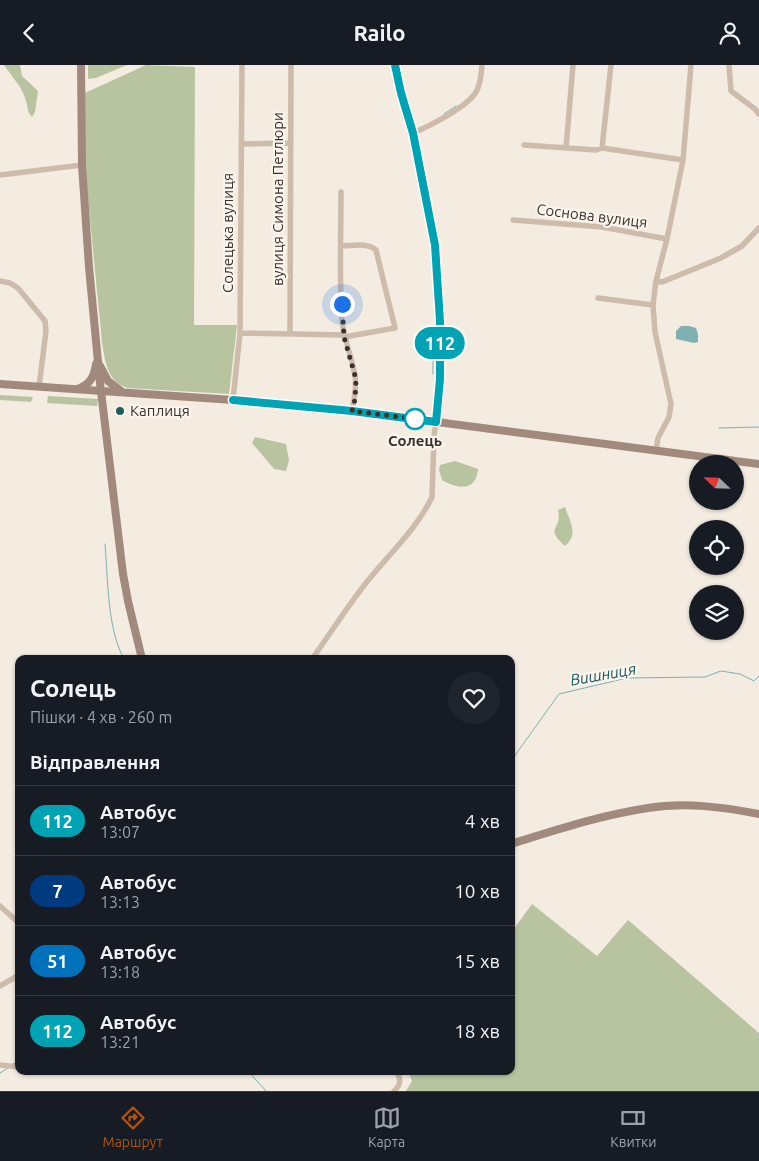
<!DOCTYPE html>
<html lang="uk">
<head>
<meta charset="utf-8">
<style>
	:root { --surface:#171b24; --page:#20242c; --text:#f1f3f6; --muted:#9ea1a6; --line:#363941; --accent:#b45309 }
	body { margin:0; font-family:Ubuntu,sans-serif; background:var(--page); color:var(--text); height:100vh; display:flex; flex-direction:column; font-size:19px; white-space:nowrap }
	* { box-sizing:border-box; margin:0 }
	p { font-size:16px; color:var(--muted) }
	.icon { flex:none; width:28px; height:28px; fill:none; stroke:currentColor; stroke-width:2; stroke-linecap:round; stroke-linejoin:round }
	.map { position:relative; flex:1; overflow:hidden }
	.panel { position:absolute; left:15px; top:590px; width:500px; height:420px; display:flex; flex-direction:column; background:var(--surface); border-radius:10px; box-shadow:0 1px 4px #0004 }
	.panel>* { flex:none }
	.badge { padding:0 10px; border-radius:16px; font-size:18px; line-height:32px }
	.needle { width:32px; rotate:293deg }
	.tools { position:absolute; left:689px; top:390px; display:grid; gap:10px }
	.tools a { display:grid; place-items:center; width:55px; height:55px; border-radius:50%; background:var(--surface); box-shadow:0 1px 4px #0004; font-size:25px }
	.you { position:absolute; width:25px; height:25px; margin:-12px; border:4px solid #fff; border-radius:50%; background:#1a73e8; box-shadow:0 0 0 8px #1a73e833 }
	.map>.badge { position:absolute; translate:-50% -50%; box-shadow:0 0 0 2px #fff }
	h2 { padding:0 15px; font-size:19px; line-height:45px }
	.round { display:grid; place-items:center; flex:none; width:52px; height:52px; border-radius:26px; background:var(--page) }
	.headline { display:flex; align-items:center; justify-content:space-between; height:85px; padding:0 15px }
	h1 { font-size:24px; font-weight:700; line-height:38px }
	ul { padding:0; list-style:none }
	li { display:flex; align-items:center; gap:15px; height:70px; padding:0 15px; border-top:1px solid var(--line) }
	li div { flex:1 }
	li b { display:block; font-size:19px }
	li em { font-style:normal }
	li .badge { min-width:55px; font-weight:700; text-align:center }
	header { display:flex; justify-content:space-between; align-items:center; height:65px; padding:0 15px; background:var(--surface); font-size:22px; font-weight:700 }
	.tabs { display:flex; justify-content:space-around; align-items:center; height:70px; border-top:1px solid var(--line); background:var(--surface); font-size:14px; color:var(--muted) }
	.tabs a { display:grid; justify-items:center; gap:2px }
	.tabs .selected { color:var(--accent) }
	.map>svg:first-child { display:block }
	.green { fill:#b8c4a0 }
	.water { fill:#7fb0b2 }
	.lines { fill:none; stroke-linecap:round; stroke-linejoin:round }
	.stream { stroke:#7fb0b2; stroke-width:1 }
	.street { stroke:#cdbbac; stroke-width:5.5 }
	.secondary { stroke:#a18a7d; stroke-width:8 }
	.line-casing { stroke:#fff; stroke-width:11 }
	.line { stroke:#00a3b4; stroke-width:8 }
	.walk { stroke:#3b302b; stroke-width:5; stroke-dasharray:0 9 }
	.poi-dot { fill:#1f5a5e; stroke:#fbf5ee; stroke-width:2 }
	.stop-dot { fill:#fff; stroke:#00a3b4; stroke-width:2.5 }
	.labels { text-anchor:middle; stroke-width:4.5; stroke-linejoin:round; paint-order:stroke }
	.street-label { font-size:15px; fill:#3b302b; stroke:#fbf5ee }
	.poi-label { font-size:15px; fill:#3b302b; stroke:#fbf5ee; text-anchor:start }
	.stop-label { font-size:15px; font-weight:bold; fill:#3b302b; stroke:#fbf5ee }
	.water-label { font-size:16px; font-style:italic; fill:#1f5a5e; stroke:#fbf5ee }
</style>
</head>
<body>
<header><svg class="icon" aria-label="back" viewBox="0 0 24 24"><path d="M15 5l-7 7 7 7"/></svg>Railo<svg class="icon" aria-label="person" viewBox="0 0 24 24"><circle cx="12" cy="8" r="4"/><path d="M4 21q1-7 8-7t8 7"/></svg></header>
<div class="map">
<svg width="759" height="1026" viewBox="0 0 759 1026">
	<rect width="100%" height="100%" fill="#f4ebe1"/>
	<path class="green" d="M4,0H20L22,11L38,26L35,47L32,52C27,46 28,43 26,36C23,23 12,12 4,0Z
		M88,0H127L96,13L88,14Z
		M146,0L195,2L194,260H237L229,329L128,323C107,317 105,296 102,277L86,113L84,44L85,40V28Z
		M0,330L33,332L31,337L0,335Z
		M48,331L98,334L97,341L47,338Z
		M255,372L286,379L289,395L286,406L274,404L252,378Z
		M455,396L478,404C476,426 459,425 442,415L439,405L440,400Z
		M565,442C570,457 579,469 565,481C543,461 563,466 558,445Z
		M532,839L597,891L628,855L759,968V1026H406L412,1016L408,1006H511V868Z"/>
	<path class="water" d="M681,261H689L696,263L698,269V277L694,278L676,274V266Z"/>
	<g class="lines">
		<path class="stream" d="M444,49L456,41
			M412,79L423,133
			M423,137L425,147
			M426,151L427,158
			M427,163L430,179
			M431,183L434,205
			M435,210L436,229
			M435,239L436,232
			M435,254V244
			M433,284L435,258
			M433,309V288
			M719,363L759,362
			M105,479C108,513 107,564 124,594
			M511,696L559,629L627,613L705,612L721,606L740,609L754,616L759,611
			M13,999L19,996
			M248,1006L266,1026
			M0,1008L8,1003"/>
		<path class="street" d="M729,0L731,26L755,44L759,49
			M413,68C430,61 467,42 476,27C481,19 481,9 482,0
			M241,79L291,78
			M524,80L596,85L602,83L683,95
			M566,83L573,0
			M602,83L611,0
			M0,110L82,100
			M341,127C341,170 339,213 342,255C344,275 352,292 355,311C357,322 354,335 352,346
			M513,155L602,162L667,174
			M341,181C352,181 367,177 376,185L395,263L344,272
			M0,216L10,218L18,223L45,256L46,266L39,322
			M656,216L662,217L721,193L742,181L759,163
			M598,233L653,240
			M240,268L344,270
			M290,269L291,0
			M233,335L240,268L242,0
			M656,385L658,373L669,352L671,339L655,267L653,240L656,216L667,174L683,95L691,0
			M312,594C330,569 347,542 366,518C388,490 417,464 432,432L434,371L438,343L440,302V241L438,208L432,160L416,82L401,28L395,0
			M0,841L19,858
			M0,921L19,910
			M0,1000L19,1002
			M394,1026C401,1020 401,1015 397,1006"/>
		<path class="secondary" d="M81,0L82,100L89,202L100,318L123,509L128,536L142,594
			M100,301L108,316L121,326
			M0,319L233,335L352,346L759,399
			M77,324C90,320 94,312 96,299
			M511,779C556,765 601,750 648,743C685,737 723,742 759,749"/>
	</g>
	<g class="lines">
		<defs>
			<path id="line" d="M233,335L352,346L436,357L440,314V256L435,180L413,68L401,28L395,0"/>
		</defs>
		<use href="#line" class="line-casing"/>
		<use href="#line" class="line"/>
		<path class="walk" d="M342,239L344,272L356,314L355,334L352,346L424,355L415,354"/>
	</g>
	<circle class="poi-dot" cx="120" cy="346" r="5"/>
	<circle class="stop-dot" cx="415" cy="354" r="10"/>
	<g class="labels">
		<g class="street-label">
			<text transform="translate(278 134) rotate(-90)" y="5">вулиця Симона Петлюри</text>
			<text transform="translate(592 151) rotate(7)" y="5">Соснова вулиця</text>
			<text transform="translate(228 168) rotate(-90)" y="5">Солецька вулиця</text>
		</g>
		<g class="poi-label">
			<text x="130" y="351">Каплиця</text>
		</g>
		<g class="stop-label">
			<text x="415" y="381">Солець</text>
		</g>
		<g class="water-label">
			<text transform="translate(603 609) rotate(-10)" y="6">Вишниця</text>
		</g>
	</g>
</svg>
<div class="tools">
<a><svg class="needle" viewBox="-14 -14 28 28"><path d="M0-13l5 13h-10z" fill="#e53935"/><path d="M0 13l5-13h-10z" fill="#9ea1a6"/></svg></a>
<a><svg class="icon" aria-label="locate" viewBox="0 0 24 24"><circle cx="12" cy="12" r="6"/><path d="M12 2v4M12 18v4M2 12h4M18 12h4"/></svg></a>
<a><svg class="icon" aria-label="layers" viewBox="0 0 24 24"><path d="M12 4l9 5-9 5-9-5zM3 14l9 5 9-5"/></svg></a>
</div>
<div class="you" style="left:342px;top:239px"></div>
<b class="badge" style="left:440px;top:278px;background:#00a3b4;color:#fff">112</b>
<section class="panel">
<div class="headline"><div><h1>Солець</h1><p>Пішки · 4 хв · 260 m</p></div><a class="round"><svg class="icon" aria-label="heart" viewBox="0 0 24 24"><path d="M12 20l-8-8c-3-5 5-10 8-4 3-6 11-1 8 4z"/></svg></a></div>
<h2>Відправлення</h2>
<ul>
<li><span class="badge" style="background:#00a3b4;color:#fff">112</span><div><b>Автобус</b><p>13:07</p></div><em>4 хв</em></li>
<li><span class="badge" style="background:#003b80;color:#fff">7</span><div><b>Автобус</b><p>13:13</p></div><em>10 хв</em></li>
<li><span class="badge" style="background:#0072bc;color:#fff">51</span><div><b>Автобус</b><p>13:18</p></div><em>15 хв</em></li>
<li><span class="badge" style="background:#00a3b4;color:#fff">112</span><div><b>Автобус</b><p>13:21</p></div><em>18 хв</em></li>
</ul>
</section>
</div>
<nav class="tabs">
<a class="selected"><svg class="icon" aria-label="directions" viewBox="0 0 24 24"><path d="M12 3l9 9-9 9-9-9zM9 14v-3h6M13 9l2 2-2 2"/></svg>Маршрут</a>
<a><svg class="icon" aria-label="map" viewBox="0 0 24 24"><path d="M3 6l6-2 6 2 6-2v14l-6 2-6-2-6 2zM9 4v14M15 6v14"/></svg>Карта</a>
<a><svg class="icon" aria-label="tickets" viewBox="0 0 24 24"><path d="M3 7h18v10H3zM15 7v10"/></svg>Квитки</a>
</nav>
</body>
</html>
